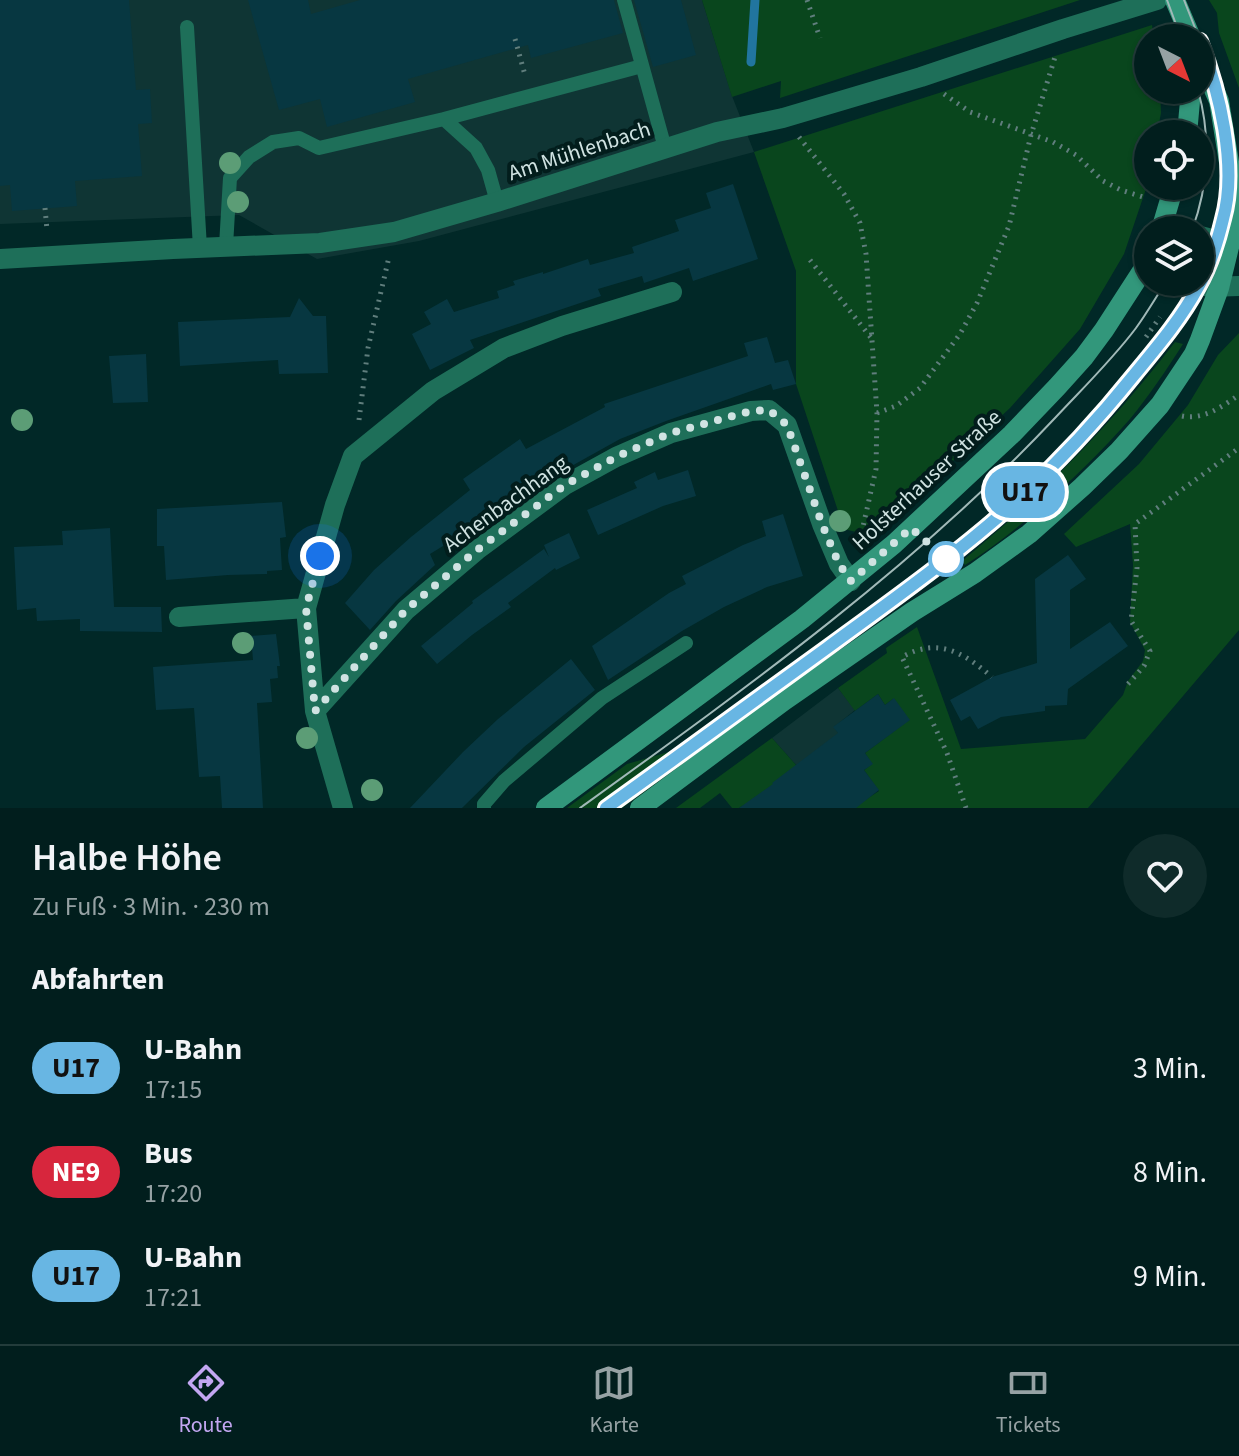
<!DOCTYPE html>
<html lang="de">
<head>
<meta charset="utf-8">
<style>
	:root { --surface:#011e1d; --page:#0f2b2a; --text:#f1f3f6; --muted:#96a2a4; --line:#233c3b; --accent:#c3a7f2 }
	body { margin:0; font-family:"Source Sans 3",sans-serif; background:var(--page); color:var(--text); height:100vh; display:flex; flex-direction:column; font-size:30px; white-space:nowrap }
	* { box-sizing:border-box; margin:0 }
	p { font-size:26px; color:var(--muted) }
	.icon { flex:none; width:44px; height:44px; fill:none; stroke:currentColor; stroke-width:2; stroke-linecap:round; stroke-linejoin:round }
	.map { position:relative; height:808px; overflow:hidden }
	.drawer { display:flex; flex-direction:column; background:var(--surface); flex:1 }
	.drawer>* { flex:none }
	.badge { padding:0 16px; border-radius:26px; font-size:28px; line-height:52px }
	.needle { width:52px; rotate:138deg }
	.controls { position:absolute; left:1134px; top:24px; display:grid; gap:16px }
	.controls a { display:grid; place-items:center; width:80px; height:80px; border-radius:50%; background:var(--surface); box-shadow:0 2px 6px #0004,0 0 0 2px var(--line); font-size:40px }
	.you { position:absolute; width:40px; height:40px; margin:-20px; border:6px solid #fff; border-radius:50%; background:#1a73e8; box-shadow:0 0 0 12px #1a73e833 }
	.map>.badge { position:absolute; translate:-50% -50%; box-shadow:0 0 0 4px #fff }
	h2 { padding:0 32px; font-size:30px; line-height:72px }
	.round { display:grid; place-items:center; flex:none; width:84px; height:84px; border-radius:42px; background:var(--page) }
	.overview { display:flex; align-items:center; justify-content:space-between; height:136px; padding:0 32px }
	h1 { font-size:38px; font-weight:600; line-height:60px }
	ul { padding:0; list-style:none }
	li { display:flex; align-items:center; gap:24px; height:104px; padding:0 32px }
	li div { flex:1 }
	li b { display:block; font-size:30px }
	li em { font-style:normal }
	li .badge { min-width:88px; font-weight:700; text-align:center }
	.menu { display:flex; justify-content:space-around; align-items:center; height:112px; border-top:2px solid var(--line); background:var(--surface); font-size:22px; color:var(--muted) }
	.menu a { display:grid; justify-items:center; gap:4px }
	.menu .active { color:var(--accent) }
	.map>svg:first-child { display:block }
	.built { fill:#0f3534 }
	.green { fill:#09461d }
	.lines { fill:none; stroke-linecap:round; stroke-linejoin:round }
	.stream { stroke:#21759f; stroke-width:9 }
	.building { fill:#073741 }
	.path { stroke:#607e7d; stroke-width:5; stroke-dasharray:2 6; stroke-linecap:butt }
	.lane { stroke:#1e6f59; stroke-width:14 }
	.street { stroke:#1e6f59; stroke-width:20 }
	.secondary { stroke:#32977b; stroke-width:20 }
	.tram { stroke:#a1b9b8; stroke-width:2 }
	.tree { fill:#5c9d76 }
	.line-casing { stroke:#fff; stroke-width:18 }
	.line { stroke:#68b6e3; stroke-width:12 }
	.walk { stroke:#d0e3e2; stroke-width:8; stroke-dasharray:0 14.4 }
	.stop-dot { fill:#fff; stroke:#68b6e3; stroke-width:4 }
	.labels { text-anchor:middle; stroke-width:8; stroke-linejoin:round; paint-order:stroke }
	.street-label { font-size:22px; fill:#d0e3e2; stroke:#021d1c }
</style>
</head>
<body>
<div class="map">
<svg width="1239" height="808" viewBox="0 0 1239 808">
	<rect width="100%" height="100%" fill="#012827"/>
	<path class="built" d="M0,0H702L732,96L754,152L419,241L317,259L239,215L0,224Z
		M838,688L855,710L834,727L850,750L796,765L772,738Z"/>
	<path class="green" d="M702,0H1080L780,98L781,81L732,97Z
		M1209,0H1239V88L1219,33L1217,13Z
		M1152,25L1154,38H1148V90H1160L1161,113L1157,134H1148V183L1124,254L1080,329L1010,408L872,536L844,529L796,384V271L754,152Z
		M1239,333V630L1088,808H807L865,800L879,791L864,770L872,764L865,753L909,720L893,699L885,705L878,694L855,711L838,688L887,653L886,648L917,627L961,749L1085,739L1123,695L1128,681L1143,661L1145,650L1130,622L1133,565L1130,524L1076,547L1064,534L1139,464L1188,405L1218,355Z
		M1175,342L1183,344C1167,369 1149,396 1130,419C1085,470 1022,529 965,565L962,561C1041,496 1113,423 1175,342Z
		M720,737L622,808H567L627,764Z
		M772,738L796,765L791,808H746L744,805L739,808H732L720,793L700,808H676Z"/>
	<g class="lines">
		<path class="stream" d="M751,62L755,0"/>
	</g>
	<path class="building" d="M0,0H129L136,90L150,89L152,123L138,124L142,176L75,181L77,206L12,211L10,185L0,186Z
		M248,0H308L311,14L360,0H614L623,33L531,58L528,45L408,79L415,102L327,127L320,99L279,110Z
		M634,0H681L696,55L653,67Z
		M733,184L758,259L693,281L689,268L644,283L642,276L598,289L601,296L470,340L474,348L430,370L412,334L431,324L424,312L447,299L454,312L499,298L497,291L515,285L513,281L543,272V274L588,259L590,265L634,253L632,247L679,231L675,220L711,208L706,193Z
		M299,298L313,316H326L328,373L279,374L278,360L180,366L178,322L290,317Z
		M767,337L775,363L788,360L796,384L773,390L771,384L666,421L620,439L568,468L480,519L482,522L430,554L435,565L396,601L370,630L345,603L374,570L411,537L470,490L463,479L520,439L526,449L605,407L604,404L748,356L744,343Z
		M146,354L148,402L113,403L109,356Z
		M688,470L696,496L663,506L598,535L587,510L637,488L634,482L655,472L658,480Z
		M282,502L286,537L280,538L282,570L267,571V574L228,575L166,580L164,546H157V509Z
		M783,514L803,576L767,587L724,607L682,631L608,680L592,646L669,593L686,584L682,576L743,545L766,536L762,521Z
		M110,528L114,607H161L162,632L80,631V619L37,621L36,608L17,610L14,547L63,545L62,531Z
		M569,533L580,558L556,570L555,568L508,603L511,607L472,635L437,664L421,646L473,603L472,601L544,549L549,557L544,545Z
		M1068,555L1086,579L1070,590V649L1110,622L1128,646L1068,689L1067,705L1045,706V711L1001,717L978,729L970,716L961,721L950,700L992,677L1037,663L1035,579Z
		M276,634L280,666H277L278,678L270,679L272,702L257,703L263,808H222L220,776L199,777L194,708L156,710L153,667L253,660L251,636Z
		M571,659L595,690L524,747L462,808H410L463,752L498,719Z
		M878,694L885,705L894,698L910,720L865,753L873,764L864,770L879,790L856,808H739L773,784L772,783L838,733L833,727Z"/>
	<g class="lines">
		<path class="path" d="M807,0L820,38
			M515,39L525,75
			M944,94L970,112L1053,142L1076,155L1103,181L1121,190L1146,198
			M799,137L844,194L860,223L866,254L877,413L876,469L862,531L865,536
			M45,208L47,230
			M810,260L872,339
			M1146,337L1160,317
			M877,413L896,406L920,388L960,334L977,303L1009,226L1031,135L1055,57
			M1182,416C1204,420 1221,407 1239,395
			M359,420L368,348L389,257
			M1128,684L1144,666L1150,651L1131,621L1137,568L1135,524L1239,448
			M966,808L947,753L902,657C938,637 963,652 992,677"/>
		<path class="lane" d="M624,0L665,148
			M187,27L200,248
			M444,119L642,66
			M226,246L230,178L249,157L273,142L299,138L319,148L444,119L476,148L488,170L497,202
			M484,808V804L504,781L602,698L686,643"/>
		<path class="street" d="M1200,236L1216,240L1239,239
			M0,259L173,249L320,243L394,232L497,202L717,132L783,118L921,77L1063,29L1157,0
			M1194,282L1209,287L1239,286
			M179,617L306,608
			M315,711L306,608L335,505L353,456L433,391L504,348L562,326L672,292
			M343,808L315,711L406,610L477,550L565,485L616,457L671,433L751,411L769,410L787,425L822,524L839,564L851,581"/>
		<path class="secondary" d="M1175,0L1191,38
			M1187,134L1191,90
			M1161,230L1174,186
			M546,808L802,619L894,544L1012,434L1057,387L1084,357L1104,330L1148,262
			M640,808L785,700L912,612L975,573L1029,534L1082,487L1119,451L1160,405L1194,354L1200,340L1219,288L1231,239L1234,214L1233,187L1219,101L1200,58"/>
		<path class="tram" d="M1167,0L1181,38
			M1184,0L1199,38
			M1192,230C1209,185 1211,136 1198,90
			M580,808C745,689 915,567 1055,418C1082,389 1112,360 1136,328C1147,313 1156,297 1166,282
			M606,808L899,596L964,545L1013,504L1065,454L1114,400L1174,326L1200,285L1224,216L1227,197V158L1219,101L1211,69L1200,41"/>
	</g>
	<g class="tree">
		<circle cx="230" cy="163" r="11"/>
		<circle cx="238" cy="202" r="11"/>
		<circle cx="22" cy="420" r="11"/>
		<circle cx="840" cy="521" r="11"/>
		<circle cx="243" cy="643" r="11"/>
		<circle cx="307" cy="738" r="11"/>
		<circle cx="372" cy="790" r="11"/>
	</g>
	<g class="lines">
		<defs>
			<path id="line" d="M606,808C680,755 754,701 827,648C891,601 955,556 1014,503C1057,464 1097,421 1134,375C1157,347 1181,319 1198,287C1209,268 1218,240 1223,219C1238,167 1219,90 1200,41"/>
		</defs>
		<use href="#line" class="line-casing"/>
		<use href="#line" class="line"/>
		<path class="walk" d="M320,556L306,608L315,711L406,610L477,550L565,485L616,457L671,433L751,411L769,410L787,425L822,524L839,564L851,581L911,528L946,559"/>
	</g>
	<circle class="stop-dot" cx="946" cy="559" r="16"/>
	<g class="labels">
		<g class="street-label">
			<text transform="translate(579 150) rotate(-18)" y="8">Am Mühlenbach</text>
			<text transform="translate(926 479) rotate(-43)" y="8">Holsterhauser Straße</text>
			<text transform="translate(505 503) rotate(-36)" y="8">Achenbachhang</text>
		</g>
	</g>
</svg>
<div class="controls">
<a><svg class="needle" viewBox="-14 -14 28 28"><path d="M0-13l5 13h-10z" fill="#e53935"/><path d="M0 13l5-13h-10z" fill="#96a2a4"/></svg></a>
<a><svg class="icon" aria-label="locate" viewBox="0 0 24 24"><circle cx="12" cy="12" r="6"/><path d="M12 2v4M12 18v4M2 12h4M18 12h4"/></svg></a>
<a><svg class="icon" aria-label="layers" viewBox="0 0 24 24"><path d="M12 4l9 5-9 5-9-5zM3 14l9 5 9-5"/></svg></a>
</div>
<div class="you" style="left:320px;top:556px"></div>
<b class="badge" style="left:1025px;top:492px;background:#68b6e3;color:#111">U17</b>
</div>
<section class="drawer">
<div class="overview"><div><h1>Halbe Höhe</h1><p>Zu Fuß · 3 Min. · 230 m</p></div><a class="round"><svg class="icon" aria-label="heart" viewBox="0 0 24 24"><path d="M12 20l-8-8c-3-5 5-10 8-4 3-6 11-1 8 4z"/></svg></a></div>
<h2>Abfahrten</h2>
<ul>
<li><span class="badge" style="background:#68b6e3;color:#111">U17</span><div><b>U-Bahn</b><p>17:15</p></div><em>3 Min.</em></li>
<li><span class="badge" style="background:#d7263d;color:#fff">NE9</span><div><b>Bus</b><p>17:20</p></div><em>8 Min.</em></li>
<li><span class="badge" style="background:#68b6e3;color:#111">U17</span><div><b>U-Bahn</b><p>17:21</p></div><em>9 Min.</em></li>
</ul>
</section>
<nav class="menu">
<a class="active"><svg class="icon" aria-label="directions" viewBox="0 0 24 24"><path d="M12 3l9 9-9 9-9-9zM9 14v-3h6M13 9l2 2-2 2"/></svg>Route</a>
<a><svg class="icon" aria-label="map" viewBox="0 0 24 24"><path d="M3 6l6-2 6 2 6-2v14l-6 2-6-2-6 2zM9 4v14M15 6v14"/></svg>Karte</a>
<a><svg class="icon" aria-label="tickets" viewBox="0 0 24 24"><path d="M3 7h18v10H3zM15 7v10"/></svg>Tickets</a>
</nav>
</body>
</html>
